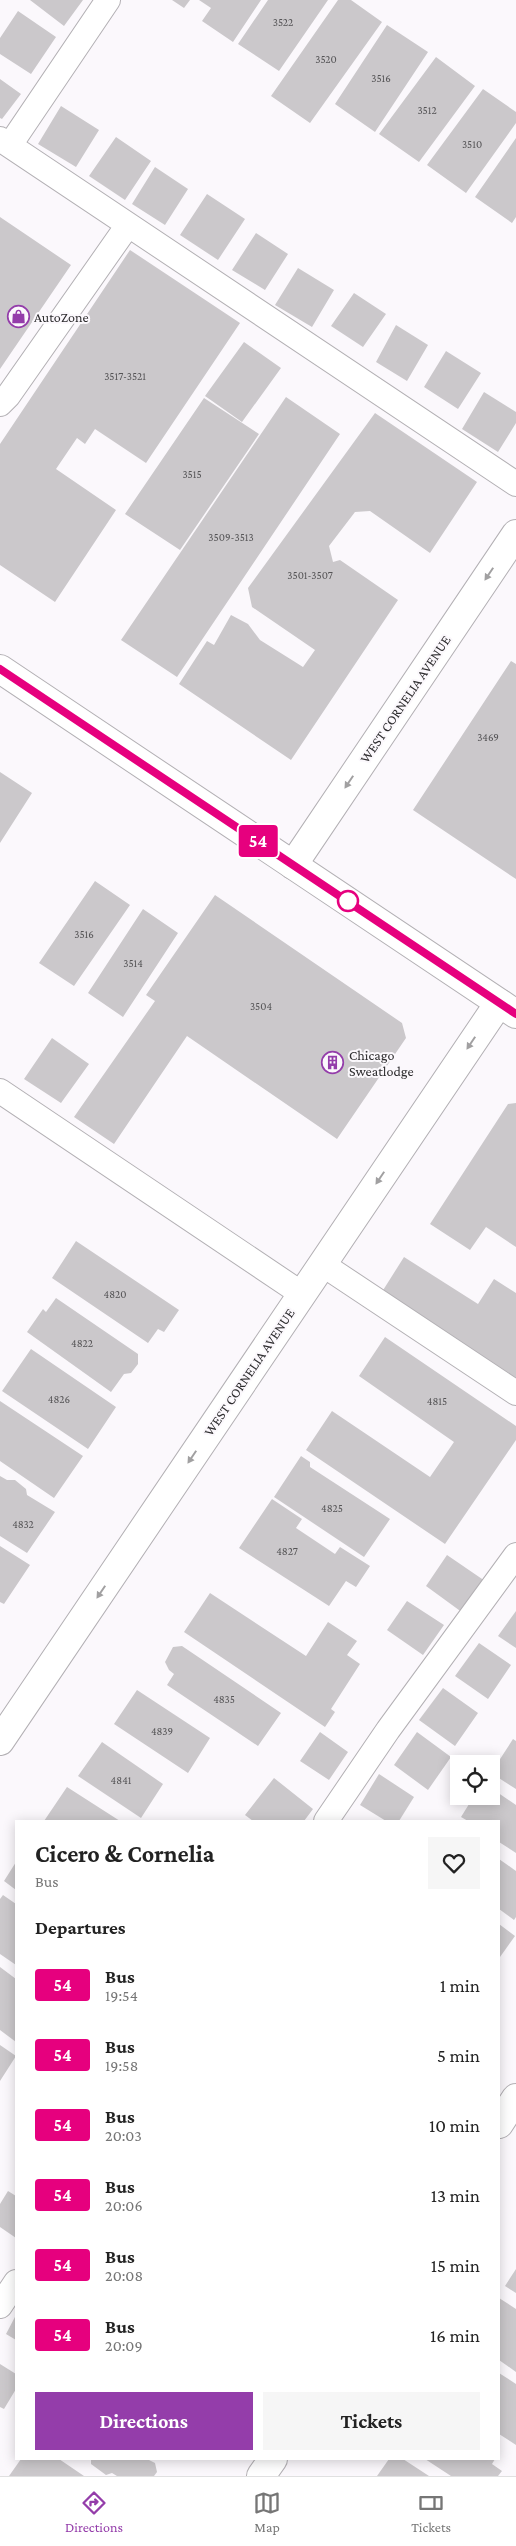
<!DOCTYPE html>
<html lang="en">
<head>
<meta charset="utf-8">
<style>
	:root { --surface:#fff; --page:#f6f6f6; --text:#222; --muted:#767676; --line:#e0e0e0; --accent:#943daa }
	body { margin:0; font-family:"Crimson Pro",serif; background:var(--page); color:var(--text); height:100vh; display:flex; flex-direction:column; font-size:19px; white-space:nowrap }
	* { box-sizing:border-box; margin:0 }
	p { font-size:16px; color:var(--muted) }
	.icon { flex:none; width:28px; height:28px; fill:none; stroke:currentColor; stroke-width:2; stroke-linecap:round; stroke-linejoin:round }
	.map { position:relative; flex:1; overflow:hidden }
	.panel { position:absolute; left:15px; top:1820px; width:485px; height:640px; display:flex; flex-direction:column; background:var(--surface); border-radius:0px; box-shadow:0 2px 12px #0003 }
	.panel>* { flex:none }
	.badge { padding:0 10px; border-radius:4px; font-size:18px; line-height:32px }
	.buttons { position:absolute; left:450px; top:1755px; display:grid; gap:10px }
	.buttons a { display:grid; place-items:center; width:50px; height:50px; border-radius:0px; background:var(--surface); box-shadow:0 2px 12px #0003; font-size:25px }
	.map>.badge { position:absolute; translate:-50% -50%; box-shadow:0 0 0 2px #fff }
	h2 { padding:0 20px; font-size:19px; line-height:45px }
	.round { display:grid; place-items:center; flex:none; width:52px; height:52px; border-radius:0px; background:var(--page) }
	.overview { display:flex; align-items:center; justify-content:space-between; height:85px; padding:0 20px }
	h1 { font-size:24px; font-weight:700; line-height:38px }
	.primary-button { display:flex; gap:10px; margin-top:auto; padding:10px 20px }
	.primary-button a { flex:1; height:58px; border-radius:0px; background:var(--accent); color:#fff; font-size:20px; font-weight:700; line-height:58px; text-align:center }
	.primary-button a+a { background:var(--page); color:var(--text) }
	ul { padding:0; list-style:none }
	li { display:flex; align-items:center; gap:15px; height:70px; padding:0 20px }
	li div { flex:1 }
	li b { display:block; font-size:19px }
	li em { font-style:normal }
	li .badge { min-width:55px; font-weight:700; text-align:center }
	.dock { display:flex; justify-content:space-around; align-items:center; height:70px; border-top:1px solid var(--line); background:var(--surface); font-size:14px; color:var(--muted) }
	.dock a { display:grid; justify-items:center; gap:2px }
	.dock .current { color:var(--accent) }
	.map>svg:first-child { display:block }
	.building { fill:#cbc8cb }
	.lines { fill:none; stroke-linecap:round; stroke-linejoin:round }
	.service-casing { stroke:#b3b0b4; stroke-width:26 }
	.minor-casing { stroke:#b3b0b4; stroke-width:30 }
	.primary-casing { stroke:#b3b0b4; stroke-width:30 }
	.service { stroke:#fff; stroke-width:24 }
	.minor { stroke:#fff; stroke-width:28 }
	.primary { stroke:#fff; stroke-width:28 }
	.oneway { fill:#a1a0a1 }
	.line-casing { stroke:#fff; stroke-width:11 }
	.line { stroke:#e6007e; stroke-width:8 }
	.stop-dot { fill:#fff; stroke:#e6007e; stroke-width:2.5 }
	.labels { text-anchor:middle; stroke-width:4; stroke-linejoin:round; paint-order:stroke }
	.number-label { font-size:11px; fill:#555456 }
	.poi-label { font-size:14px; fill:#2e2d2f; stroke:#fbf8fc; text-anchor:start }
	.street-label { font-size:14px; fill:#2e2d2f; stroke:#fbf8fc }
</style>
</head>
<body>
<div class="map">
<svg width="516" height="2476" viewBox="0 0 516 2476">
	<rect width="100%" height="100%" fill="#fbf8fc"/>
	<path class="building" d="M30,0H83L64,26Z
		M172,0H190L184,8Z
		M199,0H261L233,42L202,21L211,8Z
		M268,0H328L279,71L238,44Z
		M338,0H351L382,22L310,123L271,96Z
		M18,11L56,37L31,74L0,54V38Z
		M387,25L428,52L375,132L335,104Z
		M436,57L475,86L419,162L379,134Z
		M0,79L21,94L2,119L0,118Z
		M483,89L516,112V123L466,193L427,165Z
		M61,106L99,130L76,167L38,144Z
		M116,137L151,161L125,200L89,176Z
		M516,138V217L512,223L475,197Z
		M155,167L188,189L165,225L132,204Z
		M207,194L245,219L218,260L180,235Z
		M0,217L71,265L0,369Z
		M256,233L288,254L265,290L232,270Z
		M130,250L240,323L146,463L95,429L85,444L77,438L56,469L116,510L55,602L0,565V444Z
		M298,268L334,290L312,327L275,305Z
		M354,293L386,314L363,347L331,326Z
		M396,325L428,345L407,381L376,362Z
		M244,342L281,368L242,422L205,396Z
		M446,351L481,373L458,409L424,387Z
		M484,392L516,412V423L498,452L462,429Z
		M286,397L340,434L177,677L121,640Z
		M204,398L259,434L180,550L125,514Z
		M375,413L477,482L430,553L370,511L355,512L329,546L333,562L340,560L398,600L291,760L179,684L207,641L214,645L231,615L248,624L260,640L303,667L315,650L252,607L248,588Z
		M511,661L516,664V879L413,810Z
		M0,772L32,793L0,843Z
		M95,881L130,905L74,986L39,963Z
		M215,895L402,1023L406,1038L337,1139L187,1036L114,1144L74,1117L155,1001L146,995Z
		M143,909L178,933L123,1017L88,993Z
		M52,1038L89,1064L61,1103L24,1079Z
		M516,1103V1247L486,1227L470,1250L430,1224L508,1104Z
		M76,1241L179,1310L164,1332L158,1329L148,1343L52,1278Z
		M404,1257L478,1304L494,1279L516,1293V1380L380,1295Z
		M56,1298L138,1354V1364L131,1373L124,1374L111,1392L27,1332L43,1309L46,1312Z
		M385,1337L516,1426V1440L445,1544L306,1450L332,1411L430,1477L454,1442L359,1376Z
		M31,1349L116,1407L88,1449L2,1391Z
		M0,1401L83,1456L54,1498L0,1461Z
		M301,1456L310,1462V1467L390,1519L364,1557L274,1497Z
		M0,1476L7,1480H15L26,1489L27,1495L55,1512L27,1553L0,1536Z
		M272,1499L302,1519L296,1528L335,1554L340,1547L370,1566L356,1587L346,1581L329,1606L239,1548Z
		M0,1546L30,1565L4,1604L0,1602Z
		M447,1555L485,1581L463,1613L426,1586Z
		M210,1593L306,1656L328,1622L357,1641L347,1655L360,1664L331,1709L335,1712L325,1727L184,1632Z
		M407,1601L444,1625L423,1655L387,1630Z
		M516,1611V1648L498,1636Z
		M479,1643L511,1665L488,1699L455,1676Z
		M182,1646L281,1713L258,1746L167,1685L174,1674L169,1670L165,1662L173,1647Z
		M443,1688L478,1713L455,1746L419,1720Z
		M137,1690L210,1738L188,1773L114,1724Z
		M320,1732L348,1752L329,1780L300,1761Z
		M417,1732L451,1757L428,1790L394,1765Z
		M513,1739L516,1741V1789L491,1773Z
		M102,1742L163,1784L141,1818L78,1776Z
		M379,1774L414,1797L399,1821H386L360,1805Z
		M274,1778L313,1809L304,1821H253L245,1815Z
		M67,1787L120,1821H44Z
		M491,1788L516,1805V1853L499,1842V1821H468L461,1817L474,1796H491Z
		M499,1859L516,1871V1917L514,1920L499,1909Z
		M16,1862V1890L4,1881Z
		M3,1895L16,1904V1965L0,1954V1899Z
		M499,1924L515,1936L500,1957L499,1956Z
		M0,1967L16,1979V2042L0,2030Z
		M0,2045L16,2056L0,2081Z
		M8,2191L16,2196V2238L0,2227V2204Z
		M516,2269V2293L505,2286Z
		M499,2298L516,2309V2372L499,2360Z
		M16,2315V2340L6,2334Z
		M0,2364L16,2374V2389L4,2409L0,2407Z
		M499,2373L516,2384V2445L499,2434Z
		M21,2459H59L84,2476H9Z
		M91,2459H147L155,2463L157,2472L154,2476H117L112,2473L106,2475L91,2464Z
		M389,2459H403L429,2476H377Z
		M425,2459H495L492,2464L502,2471L498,2476H451Z"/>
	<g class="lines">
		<defs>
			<path id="service" d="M0,139L516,484
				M10,145L108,0
				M0,404L8,396L128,225
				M0,1091L302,1294
				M322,1264L516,1393
				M326,1821L388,1730L516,1555
				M0,2306L16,2282"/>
			<path id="minor" d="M293,865L516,534
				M0,1741L499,1003
				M499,2124L516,2098
				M261,2476L273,2459"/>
			<path id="primary" d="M0,669L516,1014"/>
		</defs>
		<use href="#service" class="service-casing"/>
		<use href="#minor" class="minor-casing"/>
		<use href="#primary" class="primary-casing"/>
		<use href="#service" class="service"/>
		<use href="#minor" class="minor"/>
		<use href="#primary" class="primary"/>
	</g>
	<defs><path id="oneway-solid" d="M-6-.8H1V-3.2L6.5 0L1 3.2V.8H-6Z" transform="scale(1.25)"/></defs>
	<g class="oneway">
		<use href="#oneway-solid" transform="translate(489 574) rotate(124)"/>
		<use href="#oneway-solid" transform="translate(349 782) rotate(124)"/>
		<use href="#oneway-solid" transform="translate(471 1043) rotate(124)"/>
		<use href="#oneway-solid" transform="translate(380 1178) rotate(124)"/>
		<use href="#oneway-solid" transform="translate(192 1457) rotate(124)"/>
		<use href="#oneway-solid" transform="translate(101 1592) rotate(124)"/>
	</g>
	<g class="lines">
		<defs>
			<path id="line" d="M0,669L516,1014"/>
		</defs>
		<use href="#line" class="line-casing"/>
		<use href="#line" class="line"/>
	</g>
	<defs>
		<symbol id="shop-ring" viewBox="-11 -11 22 22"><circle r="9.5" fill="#fbf8fc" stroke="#943daa" stroke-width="1.5"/><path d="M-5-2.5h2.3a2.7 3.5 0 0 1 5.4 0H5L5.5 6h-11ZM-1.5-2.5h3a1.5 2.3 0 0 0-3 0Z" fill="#943daa"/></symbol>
		<symbol id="building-ring" viewBox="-11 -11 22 22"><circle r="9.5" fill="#fbf8fc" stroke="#943daa" stroke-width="1.5"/><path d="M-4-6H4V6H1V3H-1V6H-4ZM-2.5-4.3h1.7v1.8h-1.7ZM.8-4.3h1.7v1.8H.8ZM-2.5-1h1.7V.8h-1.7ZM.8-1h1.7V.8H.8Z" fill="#943daa"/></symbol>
	</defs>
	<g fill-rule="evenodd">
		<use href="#shop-ring" x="6" y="304" width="25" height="25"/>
		<use href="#building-ring" x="320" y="1050" width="25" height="25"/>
	</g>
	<circle class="stop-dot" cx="348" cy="901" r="10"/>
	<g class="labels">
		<g class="number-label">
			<text x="283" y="26">3522</text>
			<text x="326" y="63">3520</text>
			<text x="381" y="82">3516</text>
			<text x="427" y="114">3512</text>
			<text x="472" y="148">3510</text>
			<text x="125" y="380">3517-3521</text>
			<text x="192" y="478">3515</text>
			<text x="231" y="541">3509-3513</text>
			<text x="310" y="579">3501-3507</text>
			<text x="488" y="741">3469</text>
			<text x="84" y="938">3516</text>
			<text x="133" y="967">3514</text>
			<text x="261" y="1010">3504</text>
			<text x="115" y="1298">4820</text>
			<text x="82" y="1347">4822</text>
			<text x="59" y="1403">4826</text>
			<text x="437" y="1405">4815</text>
			<text x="332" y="1512">4825</text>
			<text x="23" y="1528">4832</text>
			<text x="287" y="1555">4827</text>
			<text x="224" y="1703">4835</text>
			<text x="162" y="1735">4839</text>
			<text x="121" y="1784">4841</text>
		</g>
		<g class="poi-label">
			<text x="34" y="322">AutoZone</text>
			<text x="349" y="1060">Chicago<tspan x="349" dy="16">Sweatlodge</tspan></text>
		</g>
		<g class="street-label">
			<text transform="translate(405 699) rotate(-56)" y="5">WEST CORNELIA AVENUE</text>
			<text transform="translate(249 1372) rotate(-56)" y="5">WEST CORNELIA AVENUE</text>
		</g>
	</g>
</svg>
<div class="buttons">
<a><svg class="icon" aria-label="locate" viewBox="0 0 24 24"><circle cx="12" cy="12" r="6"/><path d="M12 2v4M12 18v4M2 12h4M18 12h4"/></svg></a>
</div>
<b class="badge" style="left:258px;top:841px;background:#e6007e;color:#fff">54</b>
<section class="panel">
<div class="overview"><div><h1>Cicero &amp; Cornelia</h1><p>Bus</p></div><a class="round"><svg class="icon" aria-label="heart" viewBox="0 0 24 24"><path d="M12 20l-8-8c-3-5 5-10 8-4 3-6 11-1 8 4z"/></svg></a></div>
<h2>Departures</h2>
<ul>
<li><span class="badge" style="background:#e6007e;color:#fff">54</span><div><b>Bus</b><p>19:54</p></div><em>1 min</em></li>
<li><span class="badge" style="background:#e6007e;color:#fff">54</span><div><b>Bus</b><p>19:58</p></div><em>5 min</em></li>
<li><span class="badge" style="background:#e6007e;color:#fff">54</span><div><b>Bus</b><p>20:03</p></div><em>10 min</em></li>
<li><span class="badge" style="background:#e6007e;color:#fff">54</span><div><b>Bus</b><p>20:06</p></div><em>13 min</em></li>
<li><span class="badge" style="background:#e6007e;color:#fff">54</span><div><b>Bus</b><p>20:08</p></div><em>15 min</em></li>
<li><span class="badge" style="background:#e6007e;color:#fff">54</span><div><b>Bus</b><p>20:09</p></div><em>16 min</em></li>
</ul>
<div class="primary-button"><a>Directions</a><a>Tickets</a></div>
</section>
</div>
<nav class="dock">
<a class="current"><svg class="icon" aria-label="directions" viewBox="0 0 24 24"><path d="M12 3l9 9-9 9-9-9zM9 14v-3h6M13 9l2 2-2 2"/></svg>Directions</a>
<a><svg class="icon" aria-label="map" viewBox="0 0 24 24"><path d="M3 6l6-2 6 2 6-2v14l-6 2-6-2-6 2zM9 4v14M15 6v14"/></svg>Map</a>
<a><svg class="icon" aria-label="tickets" viewBox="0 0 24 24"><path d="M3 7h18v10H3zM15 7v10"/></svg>Tickets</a>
</nav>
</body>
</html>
